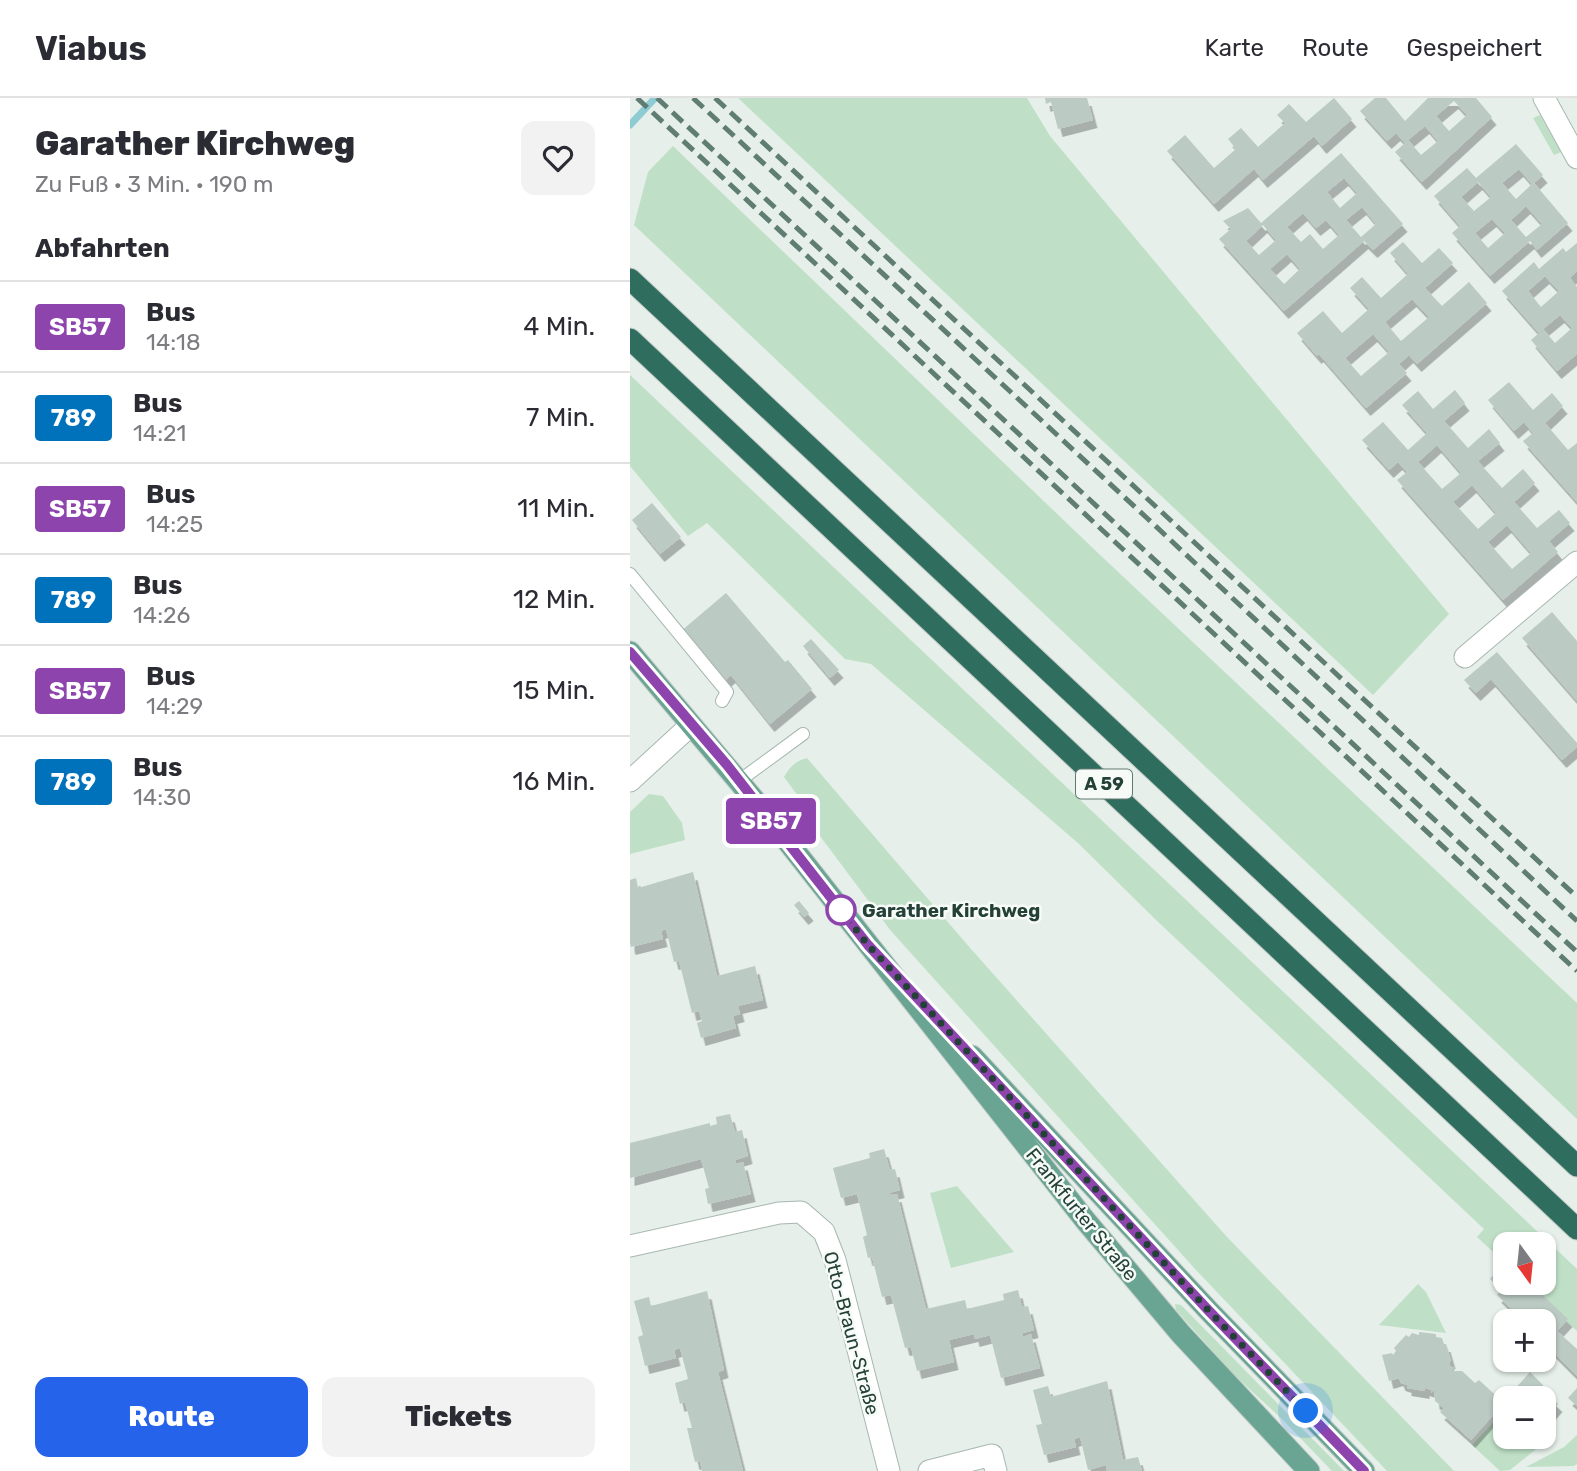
<!DOCTYPE html>
<html lang="de">
<head>
<meta charset="utf-8">
<style>
	:root { --surface:#fff; --page:#f2f2f3; --text:#2b2b33; --muted:#7c7c81; --line:#e1e1e2; --accent:#2563eb }
	body { margin:0; font-family:Rubik,sans-serif; background:var(--page); color:var(--text); height:100vh; display:flex; flex-direction:column; font-size:26px; white-space:nowrap }
	* { box-sizing:border-box; margin:0 }
	p { font-size:23px; color:var(--muted) }
	.icon { flex:none; width:38px; height:38px; fill:none; stroke:currentColor; stroke-width:2; stroke-linecap:round; stroke-linejoin:round }
	.map { position:relative; flex:1; overflow:hidden }
	.side { display:flex; flex-direction:column; background:var(--surface); width:630px }
	.side>* { flex:none }
	.badge { padding:0 14px; border-radius:5px; font-size:24px; line-height:46px }
	.needle { width:46px; rotate:165deg }
	.buttons { position:absolute; left:863px; top:1134px; display:grid; gap:14px }
	.buttons a { display:grid; place-items:center; width:63px; height:63px; border-radius:14px; background:var(--surface); box-shadow:0 2px 5px #0004; font-size:35px }
	.you { position:absolute; width:35px; height:35px; margin:-18px; border:5px solid #fff; border-radius:50%; background:#1a73e8; box-shadow:0 0 0 10px #1a73e833 }
	.map>.badge { position:absolute; translate:-50% -50%; box-shadow:0 0 0 4px #fff }
	h2 { padding:0 35px; font-size:26px; line-height:63px }
	.round { display:grid; place-items:center; flex:none; width:74px; height:74px; border-radius:14px; background:var(--page) }
	.headline { display:flex; align-items:center; justify-content:space-between; height:119px; padding:0 35px }
	h1 { font-size:33px; font-weight:800; line-height:52px }
	.cta { display:flex; gap:14px; margin-top:auto; padding:14px 35px }
	.cta a { flex:1; height:80px; border-radius:14px; background:var(--accent); color:#fff; font-size:28px; font-weight:800; line-height:80px; text-align:center }
	.cta a+a { background:var(--page); color:var(--text) }
	ul { padding:0; list-style:none }
	li { display:flex; align-items:center; gap:21px; height:91px; padding:0 35px; border-top:2px solid var(--line) }
	li div { flex:1 }
	li b { display:block; font-size:26px }
	li em { font-style:normal }
	li .badge { min-width:77px; font-weight:700; text-align:center }
	header { display:flex; align-items:center; gap:42px; box-sizing:border-box; height:98px; padding:0 35px; background:var(--surface); border-bottom:2px solid var(--line) }
	header strong { font-size:33px }
	nav { display:flex; gap:38px; margin-inline-start:auto; font-size:24px }
	main { display:flex; flex:1; min-height:0 }
	.map>svg:first-child { display:block }
	.green { fill:#bfe0c6 }
	.lines { fill:none; stroke-linecap:round; stroke-linejoin:round }
	.stream { stroke:#8eccd4; stroke-width:7 }
	.building { fill:#bbcac3; fill-rule:evenodd; filter:url(#shadow) }
	.service-casing { stroke:#a8b7b1; stroke-width:14 }
	.minor-casing { stroke:#a8b7b1; stroke-width:23 }
	.primary-casing { stroke:#c2cac7; stroke-width:23 }
	.motorway-casing { stroke:#c2cac7; stroke-width:23 }
	.service { stroke:#fff; stroke-width:12 }
	.minor { stroke:#fff; stroke-width:21 }
	.primary { stroke:#6aa593; stroke-width:21 }
	.motorway { stroke:#2f6e5e; stroke-width:21 }
	.rail { stroke:#5f7d73; stroke-width:5; stroke-dasharray:14 7; stroke-linecap:butt }
	.line-casing { stroke:#fff; stroke-width:16 }
	.line { stroke:#8e44ad; stroke-width:10 }
	.walk { stroke:#244138; stroke-width:7; stroke-dasharray:0 12.6 }
	.stop-dot { fill:#fff; stroke:#8e44ad; stroke-width:3.5 }
	.labels { text-anchor:middle; stroke-width:5; stroke-linejoin:round; paint-order:stroke }
	.shield { fill:#f7fbf8; stroke:#637972; stroke-width:2 }
	.shield-label { font-size:18px; font-weight:bold; fill:#244138 }
	.stop-label { font-size:19px; font-weight:bold; fill:#244138; stroke:#f7fbf8; text-anchor:start }
	.street-label { font-size:19px; fill:#244138; stroke:#f7fbf8 }
</style>
</head>
<body>
<header>
<strong>Viabus</strong>
<nav><a>Karte</a><a>Route</a><a>Gespeichert</a></nav>
</header>
<main>
<section class="side">
<div class="headline"><div><h1>Garather Kirchweg</h1><p>Zu Fuß · 3 Min. · 190 m</p></div><a class="round"><svg class="icon" aria-label="heart" viewBox="0 0 24 24"><path d="M12 20l-8-8c-3-5 5-10 8-4 3-6 11-1 8 4z"/></svg></a></div>
<h2>Abfahrten</h2>
<ul>
<li><span class="badge" style="background:#8e44ad;color:#fff">SB57</span><div><b>Bus</b><p>14:18</p></div><em>4 Min.</em></li>
<li><span class="badge" style="background:#0072bc;color:#fff">789</span><div><b>Bus</b><p>14:21</p></div><em>7 Min.</em></li>
<li><span class="badge" style="background:#8e44ad;color:#fff">SB57</span><div><b>Bus</b><p>14:25</p></div><em>11 Min.</em></li>
<li><span class="badge" style="background:#0072bc;color:#fff">789</span><div><b>Bus</b><p>14:26</p></div><em>12 Min.</em></li>
<li><span class="badge" style="background:#8e44ad;color:#fff">SB57</span><div><b>Bus</b><p>14:29</p></div><em>15 Min.</em></li>
<li><span class="badge" style="background:#0072bc;color:#fff">789</span><div><b>Bus</b><p>14:30</p></div><em>16 Min.</em></li>
</ul>
<div class="cta"><a>Route</a><a>Tickets</a></div>
</section>
<div class="map">
<svg width="947" height="1373" viewBox="0 0 947 1373">
	<defs>
		<filter id="shadow"><feDropShadow dx="4.5" dy="8" stdDeviation="0" flood-color="#0004"/></filter>
	</defs>
	<rect width="100%" height="100%" fill="#e6efea"/>
	<path class="green" d="M108,0H397L420,38L819,516L743,597Z
		M910,17L931,54L924,57L903,20Z
		M43,48L468,455L947,905V1021L4,127L18,74Z
		M0,277L947,1171V1233L896,1185H914V1146H875V1165L847,1139L854,1131L525,821L449,746L241,566L215,561L77,425L58,438L0,368Z
		M177,660L341,851L597,1139L824,1373H757L566,1172L261,833L184,730L185,721L154,679C160,669 165,663 177,660Z
		M19,696L33,698L52,725L55,742L0,756V714Z
		M327,1088L384,1154L321,1170L300,1095Z
		M788,1186L796,1194L816,1235L749,1227Z
		M545,1206L551,1207L714,1373H702L652,1321L603,1276L546,1212Z
		M875,1312V1339H914V1328L924,1337L880,1372L870,1373L842,1347Z
		M947,1337V1366L944,1368L896,1369L934,1349Z"/>
	<g class="lines">
		<path class="stream" d="M0,27L25,0"/>
	</g>
	<path class="building" d="M415,0H457L463,22L428,31L421,4L416,6Z
		M704,0L722,21L692,48L684,38L633,82L624,71L584,106L537,53L555,37L584,70L606,51L598,41L611,30L628,49L655,25L647,17L659,6L676,24Z
		M745,0H756L775,23L798,0H846L862,19L792,84L765,54L775,45L766,35L757,43L730,13ZM824,3L837,17L819,33L806,18ZM795,28L808,43L791,57L778,42Z
		M886,46L913,77L904,85L938,125L907,152L900,143L860,178L822,135L830,128L804,98L837,70L846,80ZM889,71L902,86L886,101L872,85ZM848,84L861,99L844,113L831,99ZM896,108L912,126L896,139L881,122ZM862,121L875,135L858,150L845,135Z
		M711,55L773,126L743,152L734,143L654,213L589,141L601,131L593,123L618,110L631,125ZM714,80L727,95L710,110L697,94ZM732,109L746,126L731,139L716,122ZM673,115L686,130L696,122L709,137L693,151L680,136L671,144L657,129ZM633,127L646,142L629,157L616,143ZM657,156L670,171L654,186L640,171Z
		M773,144L792,165L809,150L823,165L795,190L812,208L839,184L857,205L787,266L779,257L769,266L777,275L736,310L689,256L687,258L667,235L693,213L712,235L739,211L720,190L732,179L751,200L778,176L760,155ZM782,201L799,219L771,243L755,224ZM743,236L759,254L731,278L715,260Z
		M947,145V173L940,180L947,189V256L927,273L901,242L909,235L872,193L904,164L909,171L933,150L936,154ZM915,178L929,193L911,209L898,193ZM930,217L942,230L925,245L913,231Z
		M879,284L903,312L922,295L933,308L915,325L938,352L947,345V404L893,343L903,335L898,329L894,324L884,333L858,302Z
		M825,292L835,305L814,323L823,333L838,350L859,331L870,345L848,363L853,369L872,390L893,371L905,385L884,404L907,430L929,412L940,425L919,443L928,454L873,502L767,382L777,374L768,364L759,372L732,342L753,324L778,352L797,335L772,307L788,293L803,311ZM807,347L831,375L812,391L788,364ZM842,387L866,415L848,431L823,404ZM877,427L901,455L882,471L858,444Z
		M22,405L51,439L30,456L2,422Z
		M96,495L155,564L158,562L182,591L140,626L101,577L93,584L50,534Z
		M922,514L947,543V603L892,540Z
		M181,541L209,572L200,580L173,548Z
		M867,554L947,645V649L932,662L861,581L846,595L834,582Z
		M172,706L182,718L178,722L168,710Z
		M63,774L87,878L125,868L133,902L108,908L110,916L103,918L106,930L71,940L67,925L72,923L69,913L62,915L49,863L44,864L36,831L31,833L33,841L1,849L0,845V782L6,780L8,790Z
		M169,803L179,815L174,819L164,807Z
		M100,1016L105,1034L112,1032L118,1058L105,1062L106,1066L113,1064L121,1096L78,1106L75,1091L79,1090L71,1061L0,1080V1045L80,1025V1028L87,1026L86,1019Z
		M254,1051L260,1072L265,1071L270,1092L259,1095L260,1097L267,1096L296,1211L335,1202L337,1211L374,1202L373,1196L388,1192L392,1209L398,1208L404,1232L393,1235V1239L401,1236L410,1270L371,1280L360,1237L345,1241L344,1236L319,1242L324,1264L287,1273L281,1249L275,1250L261,1197L252,1199L242,1159L238,1160L233,1139L237,1137L227,1096L211,1100L203,1070L240,1060L239,1055Z
		M875,1163V1185H900L938,1221L927,1233L947,1251V1278L915,1246L917,1245L914,1242V1223H894L867,1197L871,1192L860,1181Z
		M77,1193L94,1272L88,1274L113,1373H72L70,1363L65,1364L57,1330H62L56,1308L55,1304L50,1306L45,1285L58,1281L50,1250L44,1252L46,1260L15,1268L8,1239L13,1237L4,1203L19,1199L21,1208Z
		M789,1234L806,1236V1239L812,1240L814,1246H816L821,1263L819,1264L820,1268L824,1270L821,1273H832L845,1285L849,1282L874,1305L841,1342L810,1314L814,1310L805,1303L804,1292L801,1295V1292L795,1290V1293L777,1290V1287L771,1285L769,1280L759,1283L752,1257L762,1255L763,1257L766,1253L764,1250L776,1237L779,1239L782,1235L789,1237Z
		M900,1274L913,1287L911,1291L928,1306L915,1321L914,1300H888L882,1294Z
		M477,1283L493,1362L508,1359L512,1373H477L476,1367L458,1372L450,1339L444,1341L446,1349L414,1357L406,1327L412,1326L403,1292L418,1288L421,1299Z
		M947,1290V1308L938,1300Z"/>
	<g class="lines">
		<defs>
			<path id="service" d="M0,476L97,594L92,603
				M109,683L173,636"/>
			<path id="minor" d="M914,0L947,60
				M835,559L947,464
				M0,683L61,627
				M0,1148L149,1115L171,1114L194,1134L205,1162L259,1373
				M299,1373L362,1357L366,1373"/>
			<path id="primary" d="M0,554L132,711L455,1122L551,1236L679,1373
				M342,958L579,1213L734,1373"/>
			<path id="motorway" d="M0,181L947,1068
				M0,241L947,1131"/>
		</defs>
		<use href="#service" class="service-casing"/>
		<use href="#minor" class="minor-casing"/>
		<use href="#primary" class="primary-casing"/>
		<use href="#motorway" class="motorway-casing"/>
		<use href="#service" class="service"/>
		<use href="#minor" class="minor"/>
		<use href="#primary" class="primary"/>
		<use href="#motorway" class="motorway"/>
		<path class="rail" d="M7,0L947,873
			M27,0L947,854
			M63,0L518,421L947,823
			M85,0L947,799"/>
	</g>
	<g class="lines">
		<defs>
			<path id="line" d="M0,554L97,667L238,847L579,1213L734,1373"/>
		</defs>
		<use href="#line" class="line-casing"/>
		<use href="#line" class="line"/>
		<path class="walk" d="M211,812L238,847L579,1213L676,1313"/>
	</g>
	<circle class="stop-dot" cx="211" cy="812" r="14"/>
	<g class="labels">
		<rect class="shield" x="446" y="671.5" width="56" height="29" rx="5"/>
		<g class="shield-label">
			<text x="474" y="692">A 59</text>
		</g>
		<g class="stop-label">
			<text x="232" y="819">Garather Kirchweg</text>
		</g>
		<g class="street-label">
			<text transform="translate(452 1116) rotate(51)" y="7">Frankfurter Straße</text>
			<text transform="translate(222 1235) rotate(75)" y="7">Otto-Braun-Straße</text>
		</g>
	</g>
</svg>
<div class="buttons">
<a><svg class="needle" viewBox="-14 -14 28 28"><path d="M0-13l5 13h-10z" fill="#e53935"/><path d="M0 13l5-13h-10z" fill="#7c7c81"/></svg></a>
<a>+</a>
<a>−</a>
</div>
<div class="you" style="left:676px;top:1313px"></div>
<b class="badge" style="left:141px;top:723px;background:#8e44ad;color:#fff">SB57</b>
</div>
</main>
</body>
</html>
